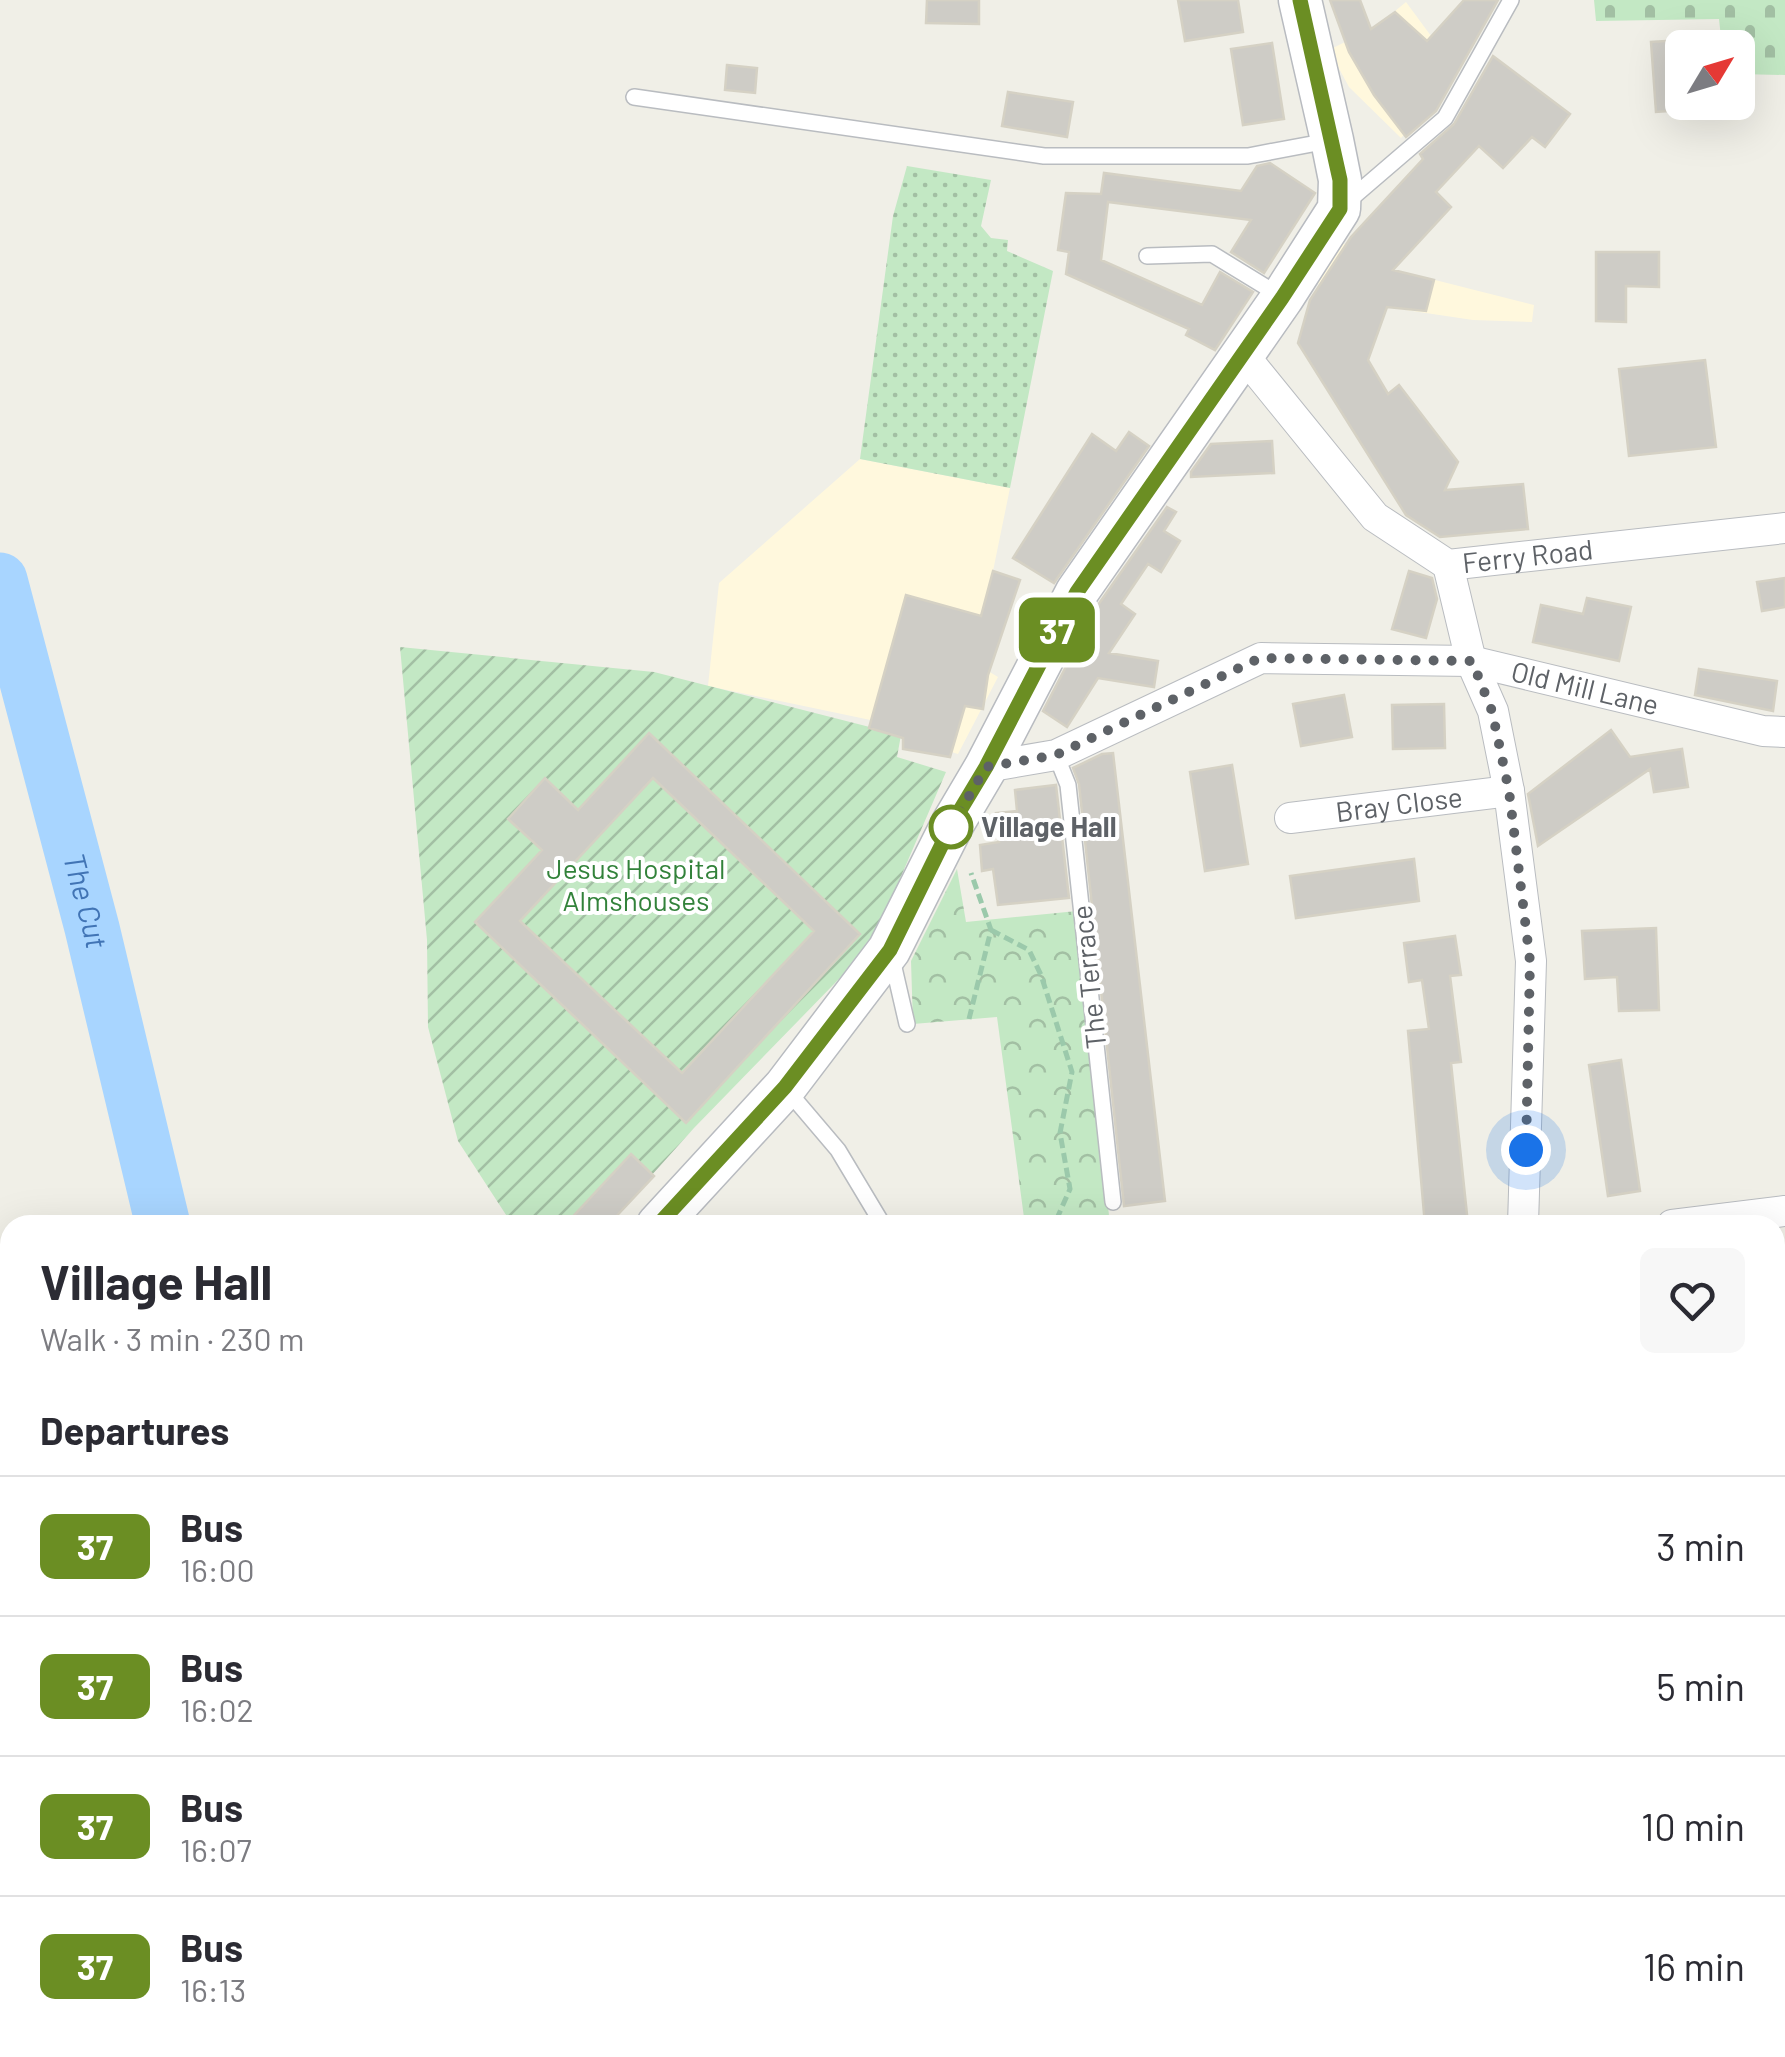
<!DOCTYPE html>
<html lang="en">
<head>
<meta charset="utf-8">
<style>
	:root { --surface:#fff; --page:#f7f7f7; --text:#2b2b33; --muted:#7c7c81; --line:#e1e1e2 }
	body { margin:0; font-family:Barlow,sans-serif; background:var(--page); color:var(--text); height:100vh; display:flex; flex-direction:column; font-size:38px; white-space:nowrap }
	* { box-sizing:border-box; margin:0 }
	p { font-size:32px; color:var(--muted) }
	.icon { flex:none; width:55px; height:55px; fill:none; stroke:currentColor; stroke-width:2; stroke-linecap:round; stroke-linejoin:round }
	.map { position:relative; flex:1; overflow:hidden }
	.side { position:absolute; left:0px; top:1215px; width:1785px; height:842px; display:flex; flex-direction:column; background:var(--surface); border-radius:30px 30px 0 0; box-shadow:0 10px 40px #0002 }
	.side>* { flex:none }
	.badge { padding:0 20px; border-radius:15px; font-size:35px; line-height:65px }
	.needle { width:65px; rotate:52deg }
	.controls { position:absolute; left:1665px; top:30px; display:grid; gap:20px }
	.controls a { display:grid; place-items:center; width:90px; height:90px; border-radius:15px; background:var(--surface); box-shadow:0 10px 40px #0002; font-size:50px }
	.you { position:absolute; width:50px; height:50px; margin:-25px; border:8px solid #fff; border-radius:50%; background:#1a73e8; box-shadow:0 0 0 15px #1a73e833 }
	.map>.badge { position:absolute; translate:-50% -50%; box-shadow:0 0 0 5px #fff }
	h2 { padding:0 40px; font-size:38px; line-height:90px }
	.round { display:grid; place-items:center; flex:none; width:105px; height:105px; border-radius:15px; background:var(--page) }
	.headline { display:flex; align-items:center; justify-content:space-between; height:170px; padding:0 40px }
	h1 { font-size:48px; font-weight:700; line-height:75px }
	ul { padding:0; list-style:none }
	li { display:flex; align-items:center; gap:30px; height:140px; padding:0 40px; border-top:2px solid var(--line) }
	li div { flex:1 }
	li b { display:block; font-size:38px }
	li em { font-style:normal }
	li .badge { min-width:110px; font-weight:700; text-align:center }
	.map>svg:first-child { display:block }
	.commercial { fill:#fff8dd }
	.grass { fill:url(#grass-dots) }
	.forest { fill:url(#forest-firs) }
	.cemetery { fill:url(#cemetery-stones) }
	.park { fill:url(#park-crowns) }
	.garden { fill:url(#garden-furrows) }
	.lines { fill:none; stroke-linecap:round; stroke-linejoin:round }
	.river { stroke:#a8d5ff; stroke-width:55 }
	.building { fill:#ceccc6; stroke:#d5d1c4; stroke-width:2.5; fill-rule:evenodd }
	.lane-casing { stroke:#b9bcc0; stroke-width:18 }
	.street-casing { stroke:#b9bcc0; stroke-width:32 }
	.secondary-casing { stroke:#b8bbc0; stroke-width:45 }
	.path { stroke:#9bc9ab; stroke-width:5; stroke-dasharray:10 5; stroke-linecap:butt }
	.lane { stroke:#fff; stroke-width:15 }
	.street { stroke:#fff; stroke-width:30 }
	.secondary { stroke:#fff; stroke-width:42 }
	.line-casing { stroke:#fff; stroke-width:22 }
	.line { stroke:#6b8e23; stroke-width:15 }
	.walk { stroke:#5e6267; stroke-width:10; stroke-dasharray:0 18 }
	.stop-dot { fill:#fff; stroke:#6b8e23; stroke-width:5 }
	.labels { text-anchor:middle; stroke-width:8; stroke-linejoin:round; paint-order:stroke }
	.street-label { font-size:28px; fill:#5e6267; stroke:#fff }
	.stop-label { font-size:28px; font-weight:bold; fill:#5e6267; stroke:#fff; text-anchor:start }
	.park-label { font-size:28px; fill:#32823a; stroke:#fff }
	.water-label { font-size:30px; font-style:italic; fill:#4174b5; stroke:#fff }
</style>
</head>
<body>
<div class="map">
<svg width="1785" height="2057" viewBox="0 0 1785 2057">
	<defs>
		<pattern id="grass-dots" width="8" height="8" patternUnits="userSpaceOnUse" patternTransform="scale(2.5)"><rect width="8" height="8" fill="#c3e8c4"/><path d="M2 2h.1M6 6h.1" fill="none" stroke="#a2bfa3" stroke-width="1.8" stroke-linecap="round"/></pattern>
		<pattern id="forest-firs" width="22" height="20" patternUnits="userSpaceOnUse" patternTransform="scale(2.5)"><rect width="22" height="20" fill="#c3e8c4"/><path d="M5 1l3.5 6h-7zM16 11l3.5 6h-7z" fill="#a2bfa3"/></pattern>
		<pattern id="cemetery-stones" width="16" height="16" patternUnits="userSpaceOnUse" patternTransform="scale(2.5)"><rect width="16" height="16" fill="#c3e8c4"/><path d="M2 7V4a2 2 0 0 1 4 0v3zM10 15v-3a2 2 0 0 1 4 0v3z" fill="#a2bfa3"/></pattern>
		<pattern id="park-crowns" width="20" height="18" patternUnits="userSpaceOnUse" patternTransform="scale(2.5)"><rect width="20" height="18" fill="#c3e8c4"/><path d="M2 6a3 3 0 1 1 6 0M12 15a3 3 0 1 1 6 0" fill="none" stroke="#a2bfa3"/></pattern>
		<pattern id="garden-furrows" width="10" height="10" patternUnits="userSpaceOnUse" patternTransform="scale(2.5)"><rect width="10" height="10" fill="#c3e8c4"/><path d="M-1 1l2-2M0 10L10 0M9 11l2-2" fill="none" stroke="#a2bfa3"/></pattern>
	</defs>
	<rect width="100%" height="100%" fill="#f0efe7"/>
	<path class="commercial" d="M1406,2L1434,40L1444,92L1401,138L1349,87L1329,50L1377,26Z
		M1338,239L1368,263L1534,305L1532,322L1473,320L1365,304L1340,295L1308,278Z
		M860,459L1010,488L993,571L968,659L998,677L958,754L879,730L880,722L708,686L719,583Z"/>
	<path class="grass" d="M907,166L991,180L981,226L991,238L1008,240L1007,251L1053,271L1010,488L860,459L893,216Z"/>
	<path class="forest" d="M10,1427V1743L0,1746V1430Z
		M44,2048H353V2057H44Z"/>
	<path class="cemetery" d="M1594,0H1785V75L1738,74V48L1722,47L1719,19L1596,21Z"/>
	<path class="park" d="M957,869L966,922L1077,911L1110,1225H1025L997,1017L913,1024L911,961Z"/>
	<path class="garden" d="M400,647L654,672L901,735L897,757L946,772L871,946L694,1128L607,1225H504L510,1221L458,1141L428,1027L427,940Z
		M998,2048H1180L1181,2057H999Z"/>
	<g class="lines">
		<g class="river">
			<path id="s1" d="M0,580L92,928L163,1225"/>
			<path d="M268,2048V2057"/>
		</g>
	</g>
	<path class="building" d="M927,0H979V24L926,23Z
		M1178,0H1238L1243,32L1185,41Z
		M1330,0H1360L1371,29L1395,12L1427,41L1464,0H1498L1436,111L1406,137L1374,95L1349,52Z
		M1682,40V110L1656,112L1651,42Z
		M1272,43L1284,119L1243,125L1231,49Z
		M1493,56L1570,114L1545,147L1532,137L1503,168L1479,146L1436,192L1451,207L1393,270L1434,280L1426,311L1387,307L1368,360L1388,394L1399,385L1458,462L1445,490L1523,484L1528,529L1440,537L1406,515L1298,343L1310,300L1351,237L1423,159L1420,154L1454,124Z
		M727,65L757,68L755,93L725,90Z
		M1008,92L1073,102L1067,137L1002,126Z
		M1270,163L1315,193L1264,273L1231,252L1251,220L1108,202L1101,260L1202,305L1220,272L1253,292L1215,350L1186,335L1189,329L1066,274L1069,252L1058,250L1066,193L1101,194L1104,173L1241,191L1257,166Z
		M1596,252H1659V287L1626,286V322L1596,321Z
		M1705,360L1716,447L1629,456L1619,369Z
		M1129,432L1149,446L1054,583L1013,558L1092,434L1116,451Z
		M1272,441L1274,473L1191,477V472L1211,444Z
		M1167,507L1176,512L1164,531L1180,541L1161,572L1148,564L1121,604L1135,614L1109,653L1158,661L1154,687L1098,678L1067,727L1043,711L1098,605Z
		M993,571L1020,580L988,675L983,709L965,706L950,757L903,749V738L869,728L906,595L981,616Z
		M1409,571L1432,578L1437,599L1426,638L1392,629Z
		M1785,578V607L1762,611L1757,582Z
		M1587,598L1631,607L1619,661L1533,642L1541,605L1583,614Z
		M1699,669L1777,681L1773,711L1695,695Z
		M1344,695L1352,737L1301,746L1293,704Z
		M1444,704L1445,748L1393,749L1392,705Z
		M1611,730L1630,757L1682,749L1688,787L1654,792L1650,769L1538,846L1528,794Z
		M649,733L860,934L686,1123L475,922L542,850L508,819L545,778L578,810ZM653,778L814,931L682,1073L520,921Z
		M1113,753L1165,1201L1124,1206L1079,784L1073,768L1102,754Z
		M1232,765L1248,864L1205,871L1190,772Z
		M1056,785L1069,898L998,905L993,869L982,871L980,845L999,842L996,813L1017,811L1015,790Z
		M1414,859L1419,901L1296,918L1290,876Z
		M1656,928L1659,1010L1619,1011L1617,977L1585,979L1582,931Z
		M1455,936L1461,975L1450,976L1461,1062L1451,1063L1468,1224L1425,1225L1408,1031L1429,1029L1422,980L1409,982L1404,943Z
		M1621,1060L1640,1191L1608,1196L1589,1065Z
		M631,1154L654,1176L608,1225H565Z"/>
	<g class="lines">
		<defs>
			<path id="lane" d="M634,97L1044,156H1248L1328,141
				M1346,203L1445,118L1511,0
				M1147,256L1212,254L1279,295
				M1056,755L1068,785L1113,1202
				M892,959L907,1024
				M787,1090L838,1150L883,1225"/>
			<g id="street">
				<path id="s2" d="M1241,352L1375,517L1448,565L1785,528"/>
				<path d="M1448,565L1471,661L1493,711L1509,791L1531,961L1523,1225"/>
				<path id="s3" d="M986,767L1056,755L1261,658L1471,661L1763,731L1785,732"/>
				<path id="s4" d="M1290,818L1509,791"/>
				<path d="M1672,1225L1785,1211"/>
			</g>
			<path id="secondary" d="M658,1225L785,1087L889,950L953,823L986,767L1077,592L1282,298L1339,209L1340,180L1332,140L1300,0
				M0,1505L10,1502"/>
		</defs>
		<use href="#lane" class="lane-casing"/>
		<use href="#street" class="street-casing"/>
		<use href="#secondary" class="secondary-casing"/>
		<path class="path" d="M991,930L1029,950L1041,975L1072,1072L1060,1133L1070,1189L1054,1225
			M969,1019L991,930L971,873"/>
		<use href="#lane" class="lane"/>
		<use href="#street" class="street"/>
		<use href="#secondary" class="secondary"/>
	</g>
	<g class="lines">
		<defs>
			<path id="line" d="M658,1225L785,1087L890,950L953,822L986,767L1077,592L1282,298L1340,209V180L1300,0"/>
		</defs>
		<use href="#line" class="line-casing"/>
		<use href="#line" class="line"/>
		<path class="walk" d="M951,827L986,767L1056,755L1260,658L1472,661L1492,711L1509,791L1530,961L1526,1150"/>
	</g>
	<circle class="stop-dot" cx="951" cy="827" r="20"/>
	<g class="labels">
		<g class="street-label">
			<text dy="10" stroke="none"><textPath href="#s2" startOffset="380">Ferry Road</textPath></text>
			<text dy="10" stroke="none"><textPath href="#s3" startOffset="625">Old Mill Lane</textPath></text>
			<text dy="10" stroke="none"><textPath href="#s4" startOffset="110">Bray Close</textPath></text>
			<text transform="translate(1089 977) rotate(-96)" y="10">The Terrace</text>
		</g>
		<g class="stop-label">
			<text x="981" y="837">Village Hall</text>
		</g>
		<g class="park-label">
			<text x="636" y="879">Jesus Hospital<tspan x="636" dy="32">Almshouses</tspan></text>
		</g>
		<g class="water-label">
			<text dy="10" stroke="none"><textPath href="#s1" startOffset="332">The Cut</textPath></text>
		</g>
	</g>
</svg>
<div class="controls">
<a><svg class="needle" viewBox="-14 -14 28 28"><path d="M0-13l5 13h-10z" fill="#e53935"/><path d="M0 13l5-13h-10z" fill="#7c7c81"/></svg></a>
</div>
<div class="you" style="left:1526px;top:1150px"></div>
<b class="badge" style="left:1057px;top:630px;background:#6b8e23;color:#fff">37</b>
<section class="side">
<div class="headline"><div><h1>Village Hall</h1><p>Walk · 3 min · 230 m</p></div><a class="round"><svg class="icon" aria-label="heart" viewBox="0 0 24 24"><path d="M12 20l-8-8c-3-5 5-10 8-4 3-6 11-1 8 4z"/></svg></a></div>
<h2>Departures</h2>
<ul>
<li><span class="badge" style="background:#6b8e23;color:#fff">37</span><div><b>Bus</b><p>16:00</p></div><em>3 min</em></li>
<li><span class="badge" style="background:#6b8e23;color:#fff">37</span><div><b>Bus</b><p>16:02</p></div><em>5 min</em></li>
<li><span class="badge" style="background:#6b8e23;color:#fff">37</span><div><b>Bus</b><p>16:07</p></div><em>10 min</em></li>
<li><span class="badge" style="background:#6b8e23;color:#fff">37</span><div><b>Bus</b><p>16:13</p></div><em>16 min</em></li>
</ul>
</section>
</div>
</body>
</html>
